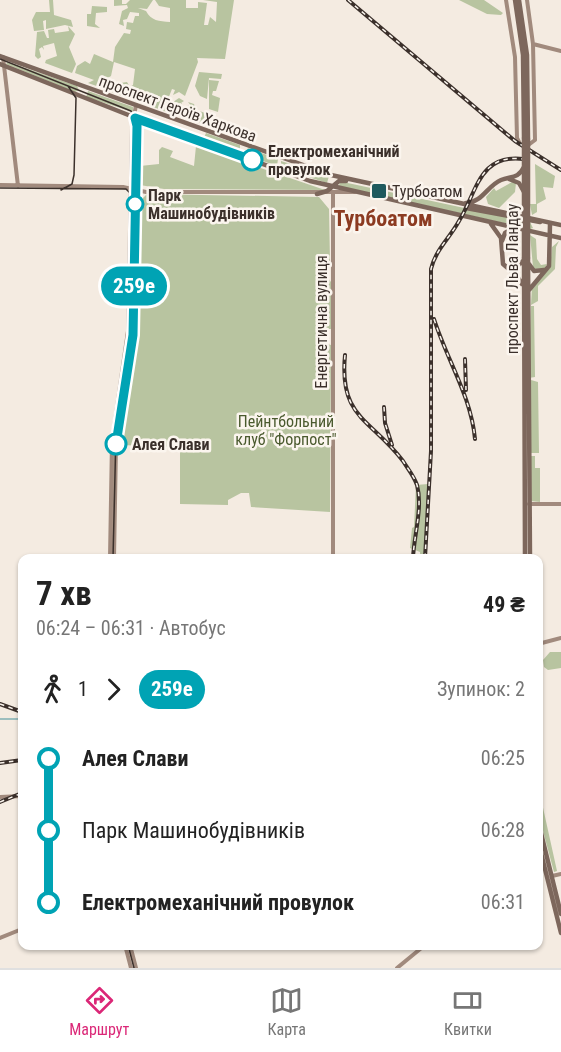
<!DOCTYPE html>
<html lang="uk">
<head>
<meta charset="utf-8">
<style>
	:root { --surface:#fff; --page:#f2f2f2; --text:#222; --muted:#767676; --line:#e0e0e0; --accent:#db2777 }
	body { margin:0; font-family:"Roboto Condensed",sans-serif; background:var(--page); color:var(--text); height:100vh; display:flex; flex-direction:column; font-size:22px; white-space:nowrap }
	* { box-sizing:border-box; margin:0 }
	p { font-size:20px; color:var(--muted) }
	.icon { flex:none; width:33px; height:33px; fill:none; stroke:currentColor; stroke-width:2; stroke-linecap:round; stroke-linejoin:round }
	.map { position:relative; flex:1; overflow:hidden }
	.side { position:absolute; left:18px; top:554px; width:525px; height:396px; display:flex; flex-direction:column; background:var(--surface); border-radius:12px; box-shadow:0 2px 4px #0004 }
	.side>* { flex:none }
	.badge { padding:0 12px; border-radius:20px; font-size:21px; line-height:39px }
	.map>.badge { position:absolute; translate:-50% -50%; box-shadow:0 0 0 3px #fff }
	.legs { display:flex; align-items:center; gap:9px; height:66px; padding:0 18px; font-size:20px }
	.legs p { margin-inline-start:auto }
	.overview { display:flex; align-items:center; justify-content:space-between; height:102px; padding:0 18px }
	h1 { font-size:33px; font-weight:700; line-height:45px }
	ul { padding:0 18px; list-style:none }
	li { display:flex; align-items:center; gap:21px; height:72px; font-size:22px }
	li i { display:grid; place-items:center; width:9px; height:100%; margin:0 8px; background:currentColor }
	li i::after { content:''; width:15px; height:15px; margin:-8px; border:4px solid; border-radius:50%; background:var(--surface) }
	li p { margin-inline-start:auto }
	li:first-child i { background:linear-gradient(#0000 50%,currentColor 0) }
	li:last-child i { background:linear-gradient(currentColor 50%,#0000 0) }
	.tabs { display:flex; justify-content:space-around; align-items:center; height:84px; border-top:2px solid var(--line); background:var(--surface); font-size:16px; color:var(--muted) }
	.tabs a { display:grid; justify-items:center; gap:3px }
	.tabs .on { color:var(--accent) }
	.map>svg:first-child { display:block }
	.green { fill:#b8c4a0 }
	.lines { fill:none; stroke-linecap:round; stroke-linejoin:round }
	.stream { stroke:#7fb0b2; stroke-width:1.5 }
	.secondary { stroke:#a18a7d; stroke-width:4 }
	.primary { stroke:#7d675c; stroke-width:4.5 }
	.tram { stroke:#3b302b; stroke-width:1.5 }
	.rail-casing { stroke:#3b302b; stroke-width:4 }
	.rail { stroke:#fbf5ee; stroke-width:1.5; stroke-dasharray:4.5; stroke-linecap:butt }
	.primary-bridge { stroke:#7d675c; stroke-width:4.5 }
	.line-1-casing { stroke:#fff; stroke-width:14 }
	.line-1 { stroke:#00a3b4; stroke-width:9 }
	.stop-1-dot { fill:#fff; stroke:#00a3b4; stroke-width:3 }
	.poi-dot { fill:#1f5a5e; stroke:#fbf5ee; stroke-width:2 }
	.labels { text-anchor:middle; stroke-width:5; stroke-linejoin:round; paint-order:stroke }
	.street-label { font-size:16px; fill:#3b302b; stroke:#fbf5ee }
	.stop-label { font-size:16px; font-weight:bold; fill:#3b302b; stroke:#fbf5ee; text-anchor:start }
	.poi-label { font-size:16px; fill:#3b302b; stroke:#fbf5ee; text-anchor:start }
	.park-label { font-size:16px; fill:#4a5a2e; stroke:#fbf5ee }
	.district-label { font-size:22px; font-weight:bold; fill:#8c3b22; stroke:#fbf5ee }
</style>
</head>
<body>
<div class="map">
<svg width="561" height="968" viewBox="0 0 561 968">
	<rect width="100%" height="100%" fill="#f4ebe1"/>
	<path class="green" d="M49,0H53L54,15L71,20L73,27L65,25L46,29V20L43,21L44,30L34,31L32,20L36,12H50Z
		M114,0H122V4H126L130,0H153L147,9L138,8L146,11C151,21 159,21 170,22V8L159,6L155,0H186V8H198V2L207,3L204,25H208L210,17L216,22L217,2L203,0H234L225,59L197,58L198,62L185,96L179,92L173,95L175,90L172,89L168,99L173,102L179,98L184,101L167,112L112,92L114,84L127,82L130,87L133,85L135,69L114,62L111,76L101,82L112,84L108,90L88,83L94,80L75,73L77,66L85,61L90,64L94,54L113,62L115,47L124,33L130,34L131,30L126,29L127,22L133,23L135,16H139V13L130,12L127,19L123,20L124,26L119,24L122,11L128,8L127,5L114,6Z
		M459,0H484L503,13L501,15L487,14Z
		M92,6L107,7V12L96,13L95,24L100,28L87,26V14H91Z
		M68,26L75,34L69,47L76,64L72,73L45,63L46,60L57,56L54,43L43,46L44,50L42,47L39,49L41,57L38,59L35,56L37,32L44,31L47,38H49L48,30L54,29L55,33L69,31Z
		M8,62L77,86L79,90L75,92L6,64Z
		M199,72L222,74L221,79L209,78L207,99L200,96L195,86Z
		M209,80L219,81L216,91H213L212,95L220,98L218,112L209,109Z
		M88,91L133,107V112L86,97Z
		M188,102L194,104L196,110L212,115H208V119L215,122L214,127L168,112L182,103L181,110L184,107L186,111L189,105L192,107Z
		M206,133L240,145V151L203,140Z
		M196,146L325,190L164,189L140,185V166L159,164V150L162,147L173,151L170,157L194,166Z
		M248,148L278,159L277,166L245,155Z
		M281,161L329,176L327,183L281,168Z
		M535,164L555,176L553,188L543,187L546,199L537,204V212L532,215L530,204H536Z
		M343,182L530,222L533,228L530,229L339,186L340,182Z
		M512,182L516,183L515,192L499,208L488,204L486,197L494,188L496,191Z
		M147,194L319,197L329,209L330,261L325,262H332V266L325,267L328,268V278L331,282V329H326L325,334L328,335L327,344L331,345L330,512L251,507L249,493H241L228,500V505L180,504V447L120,445L135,338L136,221L139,202Z
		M132,199H134L131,337L116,433L114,507H112L113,433L129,326Z
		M530,235L536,239L537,259L541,265L547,264L545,268L535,269L533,267Z
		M559,241L556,247L555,269L538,286V301L531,305L532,286L550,268L552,247Z
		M531,306H534L535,377L529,378Z
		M531,380L538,382L539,453H530Z
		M530,456H535V468H540V502L530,501Z
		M428,484L424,558H420V552L410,548L412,528L414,527L416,485Z
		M550,652H561V668L548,670L544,667L543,660Z
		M538,785L557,871L554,872L543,831V819L539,810Z"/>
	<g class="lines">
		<path class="stream" d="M0,719H22"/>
		<path class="secondary" d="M506,0L515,57L517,138L520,144L527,146L535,140L533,44L527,0
			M533,44L561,51
			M3,57L18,186
			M0,185L123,187L146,192H355
			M333,194V558
			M529,504H561
			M110,558L112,441L128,331L132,128L136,105
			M114,558L116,447L133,335L135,118
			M538,644L561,638
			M0,797L22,796
			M552,876L561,874
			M0,938L22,929
			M125,945L131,968
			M130,945L136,968
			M397,968L425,945"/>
		<path class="primary" d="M515,0L523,55L524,138
			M519,0L527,55L528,139
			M0,56L331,175L561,225
			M0,64L141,120L310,181L561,238
			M509,179L519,183L524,192
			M317,194L327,191L339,181H346
			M466,203C483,202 487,186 501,180C511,176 518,179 524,167
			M466,208L540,222
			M491,224L501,238L503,264L517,276L522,284
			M502,241L505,233L513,228
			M524,258L525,558
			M528,258L530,558
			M529,264L534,271L544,270
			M507,267L515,268L523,261
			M529,290L549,266L550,224
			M538,821L561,914
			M538,841L561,933"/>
		<path class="tram" d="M0,59L131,111L135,121L134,197
			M0,188L126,189L134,197L131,332L116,433L113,558
			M61,190L72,184L74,175L76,98L68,86
			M128,945L134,968"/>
		<defs>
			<path id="rail" d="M348,0L515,141L561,170
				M434,319C447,360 471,396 475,439
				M345,355C339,418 370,418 403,461C408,469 414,476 417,485C423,507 414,535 413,558
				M465,359L466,390
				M384,407L385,423L392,445
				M425,558L431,451V269C436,249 449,239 459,221C477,192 479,153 524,159
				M0,704L22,712
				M0,763L22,760
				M0,802L22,793"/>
		</defs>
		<use href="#rail" class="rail-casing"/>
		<use href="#rail" class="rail"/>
		<path class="primary-bridge" d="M524,258V138
			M528,258V139"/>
	</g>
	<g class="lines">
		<defs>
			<path id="line-1" d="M116,444L133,335L137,126L135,118L252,160"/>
		</defs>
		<use href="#line-1" class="line-1-casing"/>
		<use href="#line-1" class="line-1"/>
	</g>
	<g class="stop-1-dot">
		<circle cx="252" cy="160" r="10"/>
		<circle cx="135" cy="204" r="8"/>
		<circle cx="116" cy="444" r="10"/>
	</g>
	<rect class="poi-dot" x="371" y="183" width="16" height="16" rx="3"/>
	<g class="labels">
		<g class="street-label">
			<text transform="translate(178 108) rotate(20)" y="6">проспект Героїв Харкова</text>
			<text transform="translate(512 279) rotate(-90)" y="6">проспект Льва Ландау</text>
			<text transform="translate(321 322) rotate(-90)" y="6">Енергетична вулиця</text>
		</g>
		<g class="stop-label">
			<text x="268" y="157">Електромеханічний<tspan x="268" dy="18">провулок</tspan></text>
			<text x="148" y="201">Парк<tspan x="148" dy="18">Машинобудівників</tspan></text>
			<text x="132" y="450">Aлея Слави</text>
		</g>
		<g class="poi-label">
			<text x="392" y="197">Турбоатом</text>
		</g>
		<g class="park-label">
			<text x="286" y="427">Пейнтбольний<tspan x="286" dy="18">клуб "Форпост"</tspan></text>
		</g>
		<g class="district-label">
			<text x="383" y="226">Турбоатом</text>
		</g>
	</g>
</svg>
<b class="badge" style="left:134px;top:286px;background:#00a3b4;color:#fff">259е</b>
<section class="side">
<div class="overview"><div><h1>7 хв</h1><p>06:24 – 06:31 · Автобус</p></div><b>49 ₴</b></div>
<div class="legs"><svg class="icon" aria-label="walk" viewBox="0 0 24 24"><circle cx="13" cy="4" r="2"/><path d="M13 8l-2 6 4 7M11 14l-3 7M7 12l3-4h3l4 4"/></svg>1<svg class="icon" aria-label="forward" viewBox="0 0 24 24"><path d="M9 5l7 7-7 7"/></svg><b class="badge" style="background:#00a3b4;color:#fff">259е</b><p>Зупинок: 2</p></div>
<ul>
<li><i style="color:#00a3b4"></i><b>Aлея Слави</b><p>06:25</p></li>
<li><i style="color:#00a3b4"></i><span>Парк Машинобудівників</span><p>06:28</p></li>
<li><i style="color:#00a3b4"></i><b>Електромеханічний провулок</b><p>06:31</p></li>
</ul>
</section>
</div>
<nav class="tabs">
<a class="on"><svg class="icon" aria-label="directions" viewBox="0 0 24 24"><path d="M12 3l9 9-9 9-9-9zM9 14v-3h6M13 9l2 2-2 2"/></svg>Маршрут</a>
<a><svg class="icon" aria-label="map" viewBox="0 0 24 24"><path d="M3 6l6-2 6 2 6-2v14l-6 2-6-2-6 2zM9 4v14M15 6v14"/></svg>Карта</a>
<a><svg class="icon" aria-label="tickets" viewBox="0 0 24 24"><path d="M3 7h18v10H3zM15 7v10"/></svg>Квитки</a>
</nav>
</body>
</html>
